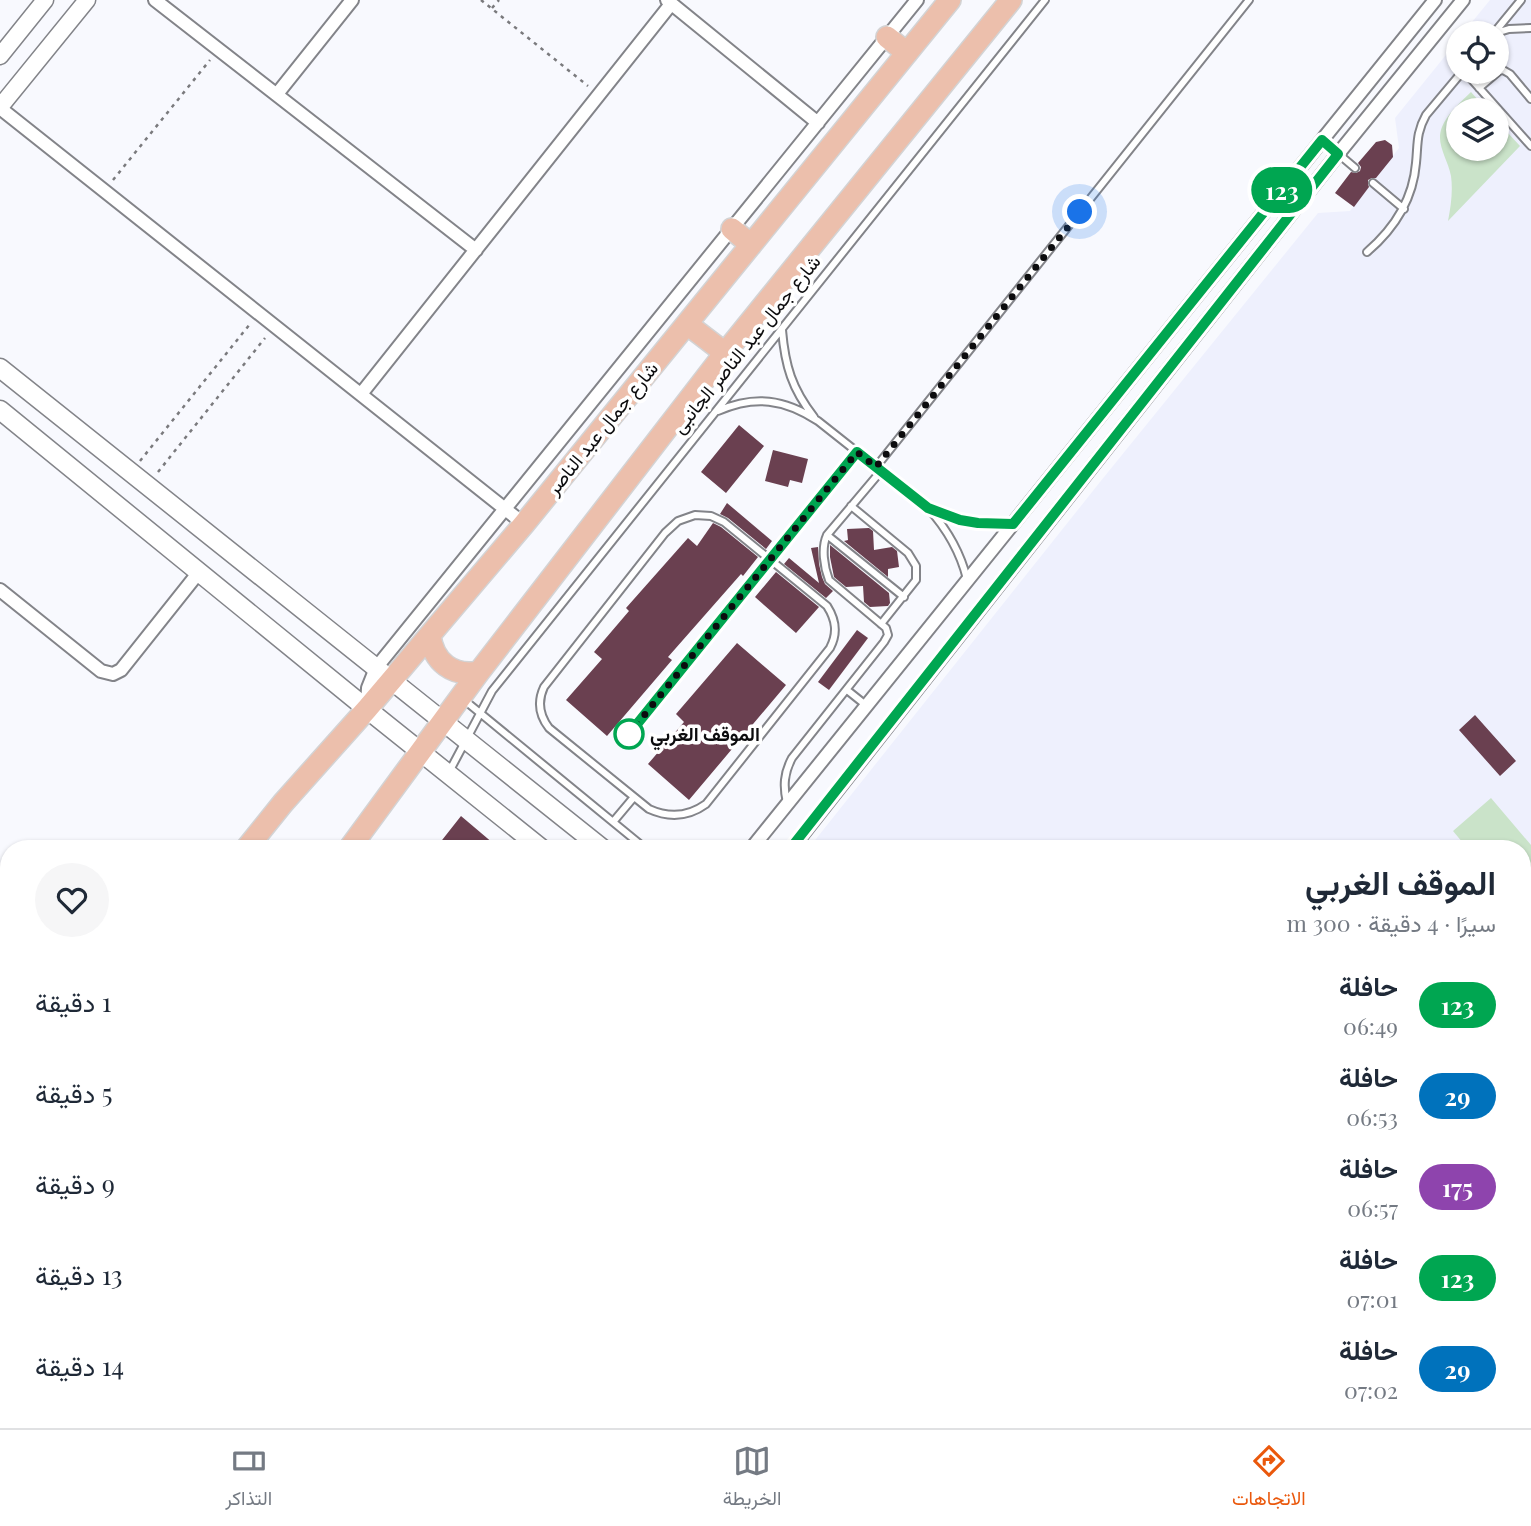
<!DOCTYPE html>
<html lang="ar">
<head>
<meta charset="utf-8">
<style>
	:root { --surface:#fff; --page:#f6f6f7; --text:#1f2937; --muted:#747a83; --line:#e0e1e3; --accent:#ea580c }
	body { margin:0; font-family:"Playfair Display",Vazirmatn,serif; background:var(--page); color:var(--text); direction:rtl; height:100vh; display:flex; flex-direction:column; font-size:26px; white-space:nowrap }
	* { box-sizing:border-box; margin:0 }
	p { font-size:23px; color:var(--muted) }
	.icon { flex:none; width:38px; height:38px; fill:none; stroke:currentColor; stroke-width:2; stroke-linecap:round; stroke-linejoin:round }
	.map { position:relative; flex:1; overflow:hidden; direction:ltr }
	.details { position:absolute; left:0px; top:840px; width:1531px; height:588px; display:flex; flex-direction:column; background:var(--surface); border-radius:28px 28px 0 0; box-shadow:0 2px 5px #0004; direction:rtl }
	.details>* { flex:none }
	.badge { padding:0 14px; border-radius:23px; font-size:24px; line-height:46px }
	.fabs { position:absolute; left:1446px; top:21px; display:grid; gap:14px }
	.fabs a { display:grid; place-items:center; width:63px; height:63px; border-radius:50%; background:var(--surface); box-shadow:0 2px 5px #0004; font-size:35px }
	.you { position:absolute; width:35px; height:35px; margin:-18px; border:5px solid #fff; border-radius:50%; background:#1a73e8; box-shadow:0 0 0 10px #1a73e833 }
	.map>.badge { position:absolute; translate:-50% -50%; box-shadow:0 0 0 4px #fff }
	.round { display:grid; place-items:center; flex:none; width:74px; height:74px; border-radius:37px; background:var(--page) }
	.overview { display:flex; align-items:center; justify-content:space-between; height:119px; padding:0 35px }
	h1 { font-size:33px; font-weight:700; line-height:52px }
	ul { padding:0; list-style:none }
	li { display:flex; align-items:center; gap:21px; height:91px; padding:0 35px }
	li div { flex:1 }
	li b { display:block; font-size:26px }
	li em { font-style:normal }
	li .badge { min-width:77px; font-weight:700; text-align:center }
	.tab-bar { display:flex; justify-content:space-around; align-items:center; height:98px; border-top:2px solid var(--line); background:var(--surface); font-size:19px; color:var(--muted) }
	.tab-bar a { display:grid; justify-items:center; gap:4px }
	.tab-bar .selected { color:var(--accent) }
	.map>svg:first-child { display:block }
	.built { fill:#eef0fd; fill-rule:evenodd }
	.green { fill:#cae3c9 }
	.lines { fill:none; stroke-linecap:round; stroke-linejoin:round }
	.stream { stroke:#7492a8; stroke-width:4.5 }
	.building { fill:#6a4050 }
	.service-casing { stroke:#838489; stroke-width:10 }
	.minor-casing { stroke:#838489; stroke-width:16 }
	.tertiary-casing { stroke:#838489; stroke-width:19 }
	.secondary-casing { stroke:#838489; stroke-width:21 }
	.primary-casing { stroke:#d3d3d4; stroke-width:24 }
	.path { stroke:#7a7a7d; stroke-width:2.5; stroke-dasharray:3.5 5; stroke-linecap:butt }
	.service { stroke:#fff; stroke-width:6 }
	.minor { stroke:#fff; stroke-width:12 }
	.tertiary { stroke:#fff; stroke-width:16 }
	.secondary { stroke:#fff; stroke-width:18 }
	.primary { stroke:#ecbfac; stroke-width:21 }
	.line-casing { stroke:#fff; stroke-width:16 }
	.line { stroke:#00a651; stroke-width:10 }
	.walk { stroke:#0c0c0e; stroke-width:7; stroke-dasharray:0 12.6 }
	.stop-dot { fill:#fff; stroke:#00a651; stroke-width:3.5 }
	.labels { text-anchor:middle; stroke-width:7; stroke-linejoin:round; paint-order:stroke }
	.street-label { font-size:19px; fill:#0c0c0e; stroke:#fff }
	.stop-label { font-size:19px; font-weight:bold; fill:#0c0c0e; stroke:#fff; text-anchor:start }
</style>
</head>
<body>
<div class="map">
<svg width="1531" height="1428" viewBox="0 0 1531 1428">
	<rect width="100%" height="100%" fill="#f8f9fe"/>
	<path class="built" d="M1490,0H1531V1428H1404L1410,1419H1522V849H808L1100,482L1318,213L1350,211L1399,148L1395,118L1458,40V72H1496V33H1463ZM1458,110H1496V149H1458Z"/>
	<path class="green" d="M1471,92L1487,110H1458V149H1496V120L1520,146L1448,221C1451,206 1453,191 1451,176C1448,159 1435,144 1442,127C1447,114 1461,102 1471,92Z
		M1491,798L1531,845V896L1523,903L1522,849H1468L1453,831Z
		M1531,979V1023L1523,1019L1522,986Z
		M1531,1150V1193L1523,1200V1158Z"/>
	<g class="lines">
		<path class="stream" d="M1107,1419L1119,1428
			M825,1428L837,1419"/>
	</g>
	<path class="building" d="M1385,140L1392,145L1393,157L1376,178H1372L1368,180V184L1369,187L1354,207L1335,193L1351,172L1356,173L1360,171L1361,167L1358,163L1376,142Z
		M739,425L764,446L726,493L701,472Z
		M773,450L808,459L802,483L790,480L788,487L765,481Z
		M727,503L772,541L766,549L728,518L720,514Z
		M713,523L721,527L758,557L743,576L741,574L668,657L672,660L607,736L566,700L602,659L594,652L629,611L626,608L688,538L697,546Z
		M869,528L873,531L874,550L892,547L897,551L899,567L888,569V577L844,541L848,540L847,529Z
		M830,545L889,593L890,603L888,606L870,607L864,602L863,586L846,587L834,577L830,557Z
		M818,547L819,564L822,577L825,584L833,591L826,598L784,564L789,558L819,583L811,548Z
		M776,572L819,607L796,633L755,597Z
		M857,630L868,638L829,690L818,682Z
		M737,643L786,685L689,800L648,764L684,722L676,714Z
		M1475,715L1516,761L1500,776L1459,730Z
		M461,816L500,849H435Z"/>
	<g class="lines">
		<defs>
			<path id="service" d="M1494,33L1521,0
				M1496,33L1509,29L1531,28
				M1465,72L1531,146
				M1479,88L1499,71L1503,70L1510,74L1531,99
				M1322,140L1355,168
				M1373,183L1404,209
				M1367,252C1395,228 1413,200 1416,163C1418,144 1416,133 1426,115L1462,72
				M782,330C785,366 792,389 814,417
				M718,411C755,395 784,399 818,421L928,508C947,529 960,551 967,579
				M876,467L1249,0
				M851,506L908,553L916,566V580L881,624
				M929,509C956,520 982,525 1011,524
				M695,515L711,516L724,522L827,606C836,620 838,633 830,648L706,804C688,817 669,818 649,809L549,728C539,715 537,702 544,687L665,533L678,521Z
				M827,535L904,597
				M847,690L867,706
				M463,699L646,849
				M629,734L857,452
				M449,772L492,691L1045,0
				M787,803C783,786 784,773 792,758L884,642L888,635L886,628L829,580C824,567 821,548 827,535L881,471
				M613,822L634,797
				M1522,923L1531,915
				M1522,950L1531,943
				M1522,1139L1531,1131
				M1522,1218L1531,1211
				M1359,1428L1364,1419"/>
			<path id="minor" d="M155,0L476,250
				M667,0L818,123
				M277,94L352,0
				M0,108L524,524
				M361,394L671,4
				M0,590L101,671L113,674L121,670L199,572
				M367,706L368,688L376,668L917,0
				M751,849L1435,0
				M791,849L1338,154L1463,0
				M1100,1422L1102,1419
				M1184,1428L1191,1419"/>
			<path id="tertiary" d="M0,56L45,0
				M0,107L87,0"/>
			<path id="secondary" d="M0,368L603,849
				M0,410L367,709L542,849
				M1257,1419L1268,1428
				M1314,1419L1325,1428"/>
			<path id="primary" d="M887,37L907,53
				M732,229L751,245
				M687,324L725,353
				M430,635C433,662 453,677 479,672
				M246,849L283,803L367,709L524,524L950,0
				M349,849L479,672L725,353L1011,0
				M0,1231L9,1212
				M11,1428L14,1419"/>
		</defs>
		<use href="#service" class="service-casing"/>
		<use href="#minor" class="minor-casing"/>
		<use href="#tertiary" class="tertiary-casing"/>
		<use href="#secondary" class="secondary-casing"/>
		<use href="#primary" class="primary-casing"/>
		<path class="path" d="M481,0L588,86
			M492,8L499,0
			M113,180L210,60
			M140,461L250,324
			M158,472L265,338
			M1522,1029L1531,1035
			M1522,1070L1531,1064"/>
		<use href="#service" class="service"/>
		<use href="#minor" class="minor"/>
		<use href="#tertiary" class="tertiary"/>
		<use href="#secondary" class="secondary"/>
		<use href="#primary" class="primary"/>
	</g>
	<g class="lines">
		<defs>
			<path id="line" d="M629,734L857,452L928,508L960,520L978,523L1013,524L1322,140L1338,154L790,849"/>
		</defs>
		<use href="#line" class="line-casing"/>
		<use href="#line" class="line"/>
		<path class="walk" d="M629,734L857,452L876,467L1080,212"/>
	</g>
	<circle class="stop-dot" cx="629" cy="734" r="14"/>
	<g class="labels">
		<g class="street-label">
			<text transform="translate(746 344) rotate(-51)" y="7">شارع جمال عبد الناصر الجانبى</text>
			<text transform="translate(602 428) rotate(-51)" y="7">شارع جمال عبد الناصر</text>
		</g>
		<g class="stop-label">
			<text x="650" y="741">الموقف الغربي</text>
		</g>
	</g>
</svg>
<div class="fabs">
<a><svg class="icon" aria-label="locate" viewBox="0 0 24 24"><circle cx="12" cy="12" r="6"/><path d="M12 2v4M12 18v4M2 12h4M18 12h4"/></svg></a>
<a><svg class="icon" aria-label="layers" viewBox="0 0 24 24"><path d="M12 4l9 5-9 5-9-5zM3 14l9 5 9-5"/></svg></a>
</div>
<div class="you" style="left:1080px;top:212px"></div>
<b class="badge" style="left:1282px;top:190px;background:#00a651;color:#fff">123</b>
<section class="details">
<div class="overview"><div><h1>الموقف الغربي</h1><p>سيرًا · 4 دقيقة · 300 m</p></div><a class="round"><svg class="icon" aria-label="heart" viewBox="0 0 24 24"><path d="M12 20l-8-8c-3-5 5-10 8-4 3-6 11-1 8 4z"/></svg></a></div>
<ul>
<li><span class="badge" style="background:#00a651;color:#fff">123</span><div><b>حافلة</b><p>06:49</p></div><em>1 دقيقة</em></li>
<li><span class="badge" style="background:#0072bc;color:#fff">29</span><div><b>حافلة</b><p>06:53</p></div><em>5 دقيقة</em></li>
<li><span class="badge" style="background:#8e44ad;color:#fff">175</span><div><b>حافلة</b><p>06:57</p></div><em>9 دقيقة</em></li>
<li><span class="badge" style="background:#00a651;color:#fff">123</span><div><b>حافلة</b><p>07:01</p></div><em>13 دقيقة</em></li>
<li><span class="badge" style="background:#0072bc;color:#fff">29</span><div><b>حافلة</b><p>07:02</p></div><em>14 دقيقة</em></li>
</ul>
</section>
</div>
<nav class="tab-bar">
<a class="selected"><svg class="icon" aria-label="directions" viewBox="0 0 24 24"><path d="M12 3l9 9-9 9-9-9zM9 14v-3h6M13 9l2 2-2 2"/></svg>الاتجاهات</a>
<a><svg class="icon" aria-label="map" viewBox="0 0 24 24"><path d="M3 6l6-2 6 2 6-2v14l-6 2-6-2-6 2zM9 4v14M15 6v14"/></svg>الخريطة</a>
<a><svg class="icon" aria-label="tickets" viewBox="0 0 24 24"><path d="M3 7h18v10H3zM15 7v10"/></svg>التذاكر</a>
</nav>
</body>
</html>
